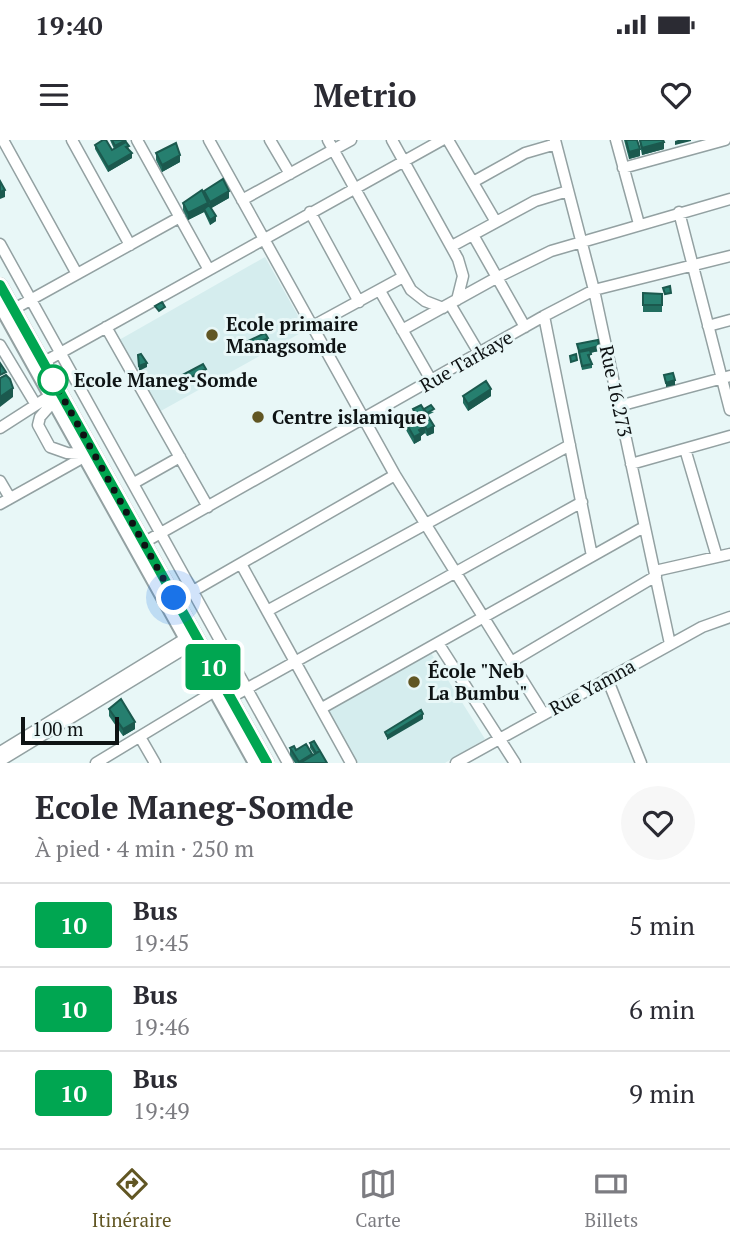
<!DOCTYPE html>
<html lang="fr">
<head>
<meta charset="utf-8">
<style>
	:root { --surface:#fff; --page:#f7f7f7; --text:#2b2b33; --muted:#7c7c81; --line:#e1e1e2; --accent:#615623 }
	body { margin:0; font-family:"PT Serif",serif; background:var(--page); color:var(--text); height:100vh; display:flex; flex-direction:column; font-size:26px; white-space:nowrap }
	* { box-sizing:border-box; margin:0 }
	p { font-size:23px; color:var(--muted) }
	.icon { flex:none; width:38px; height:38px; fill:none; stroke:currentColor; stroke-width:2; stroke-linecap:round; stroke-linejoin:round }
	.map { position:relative; height:623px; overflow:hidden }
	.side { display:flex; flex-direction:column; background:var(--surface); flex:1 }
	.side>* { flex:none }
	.badge { padding:0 14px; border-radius:5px; font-size:24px; line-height:46px }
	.scale { position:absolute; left:21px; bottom:18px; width:98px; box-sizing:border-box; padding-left:7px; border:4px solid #0e1314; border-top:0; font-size:19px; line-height:24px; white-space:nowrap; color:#0e1314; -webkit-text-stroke:5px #e8f7f7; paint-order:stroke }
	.you { position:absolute; width:35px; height:35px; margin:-18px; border:5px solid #fff; border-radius:50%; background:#1a73e8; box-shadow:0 0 0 10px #1a73e833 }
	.map>.badge { position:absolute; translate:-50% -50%; box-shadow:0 0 0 4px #fff }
	.round { display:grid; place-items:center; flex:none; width:74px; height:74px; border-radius:37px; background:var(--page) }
	.overview { display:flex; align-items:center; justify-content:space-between; height:119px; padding:0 35px }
	h1 { font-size:33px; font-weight:600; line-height:52px }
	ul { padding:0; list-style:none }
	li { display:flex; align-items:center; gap:21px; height:84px; padding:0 35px; border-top:2px solid var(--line) }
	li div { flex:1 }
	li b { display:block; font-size:26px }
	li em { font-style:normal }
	li .badge { min-width:77px; font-weight:700; text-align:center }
	.status { display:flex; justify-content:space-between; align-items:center; height:49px; padding:0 35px; background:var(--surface); direction:ltr }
	.status svg { height:19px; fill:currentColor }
	header { display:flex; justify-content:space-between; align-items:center; height:91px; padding:0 35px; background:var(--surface); font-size:32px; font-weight:600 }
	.tab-bar { display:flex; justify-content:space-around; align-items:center; height:98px; border-top:2px solid var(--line); background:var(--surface); font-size:19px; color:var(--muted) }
	.tab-bar a { display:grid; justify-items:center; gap:4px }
	.tab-bar .selected { color:var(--accent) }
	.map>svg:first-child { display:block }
	.built { fill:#d5edee }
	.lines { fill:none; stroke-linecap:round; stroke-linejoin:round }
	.minor-casing { stroke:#93a1a2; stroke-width:13 }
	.major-casing { stroke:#93a1a2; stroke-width:16 }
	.minor { stroke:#fff; stroke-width:10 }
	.major { stroke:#fff; stroke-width:12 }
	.wall { fill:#216d5f }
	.shaded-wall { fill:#1b594e }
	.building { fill:#267f6f; stroke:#1b594e; stroke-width:2 }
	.line-casing { stroke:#fff; stroke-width:16 }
	.line { stroke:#00a651; stroke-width:10 }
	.walk { stroke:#0e1314; stroke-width:7; stroke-dasharray:0 12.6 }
	.poi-dot { fill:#615623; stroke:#e8f7f7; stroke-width:2.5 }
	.stop-dot { fill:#fff; stroke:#00a651; stroke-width:3.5 }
	.labels { text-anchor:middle; stroke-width:6; stroke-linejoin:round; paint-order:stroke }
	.poi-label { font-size:19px; font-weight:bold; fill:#0e1314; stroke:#e8f7f7; text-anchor:start }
	.street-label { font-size:19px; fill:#0e1314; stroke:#e8f7f7 }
	.stop-label { font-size:19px; font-weight:bold; fill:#0e1314; stroke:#e8f7f7; text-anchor:start }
</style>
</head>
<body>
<div class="status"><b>19:40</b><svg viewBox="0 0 49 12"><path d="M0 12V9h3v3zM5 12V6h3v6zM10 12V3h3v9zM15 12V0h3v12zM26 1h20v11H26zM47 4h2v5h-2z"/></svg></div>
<header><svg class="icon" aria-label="menu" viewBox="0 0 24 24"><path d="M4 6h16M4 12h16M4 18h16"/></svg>Metrio<svg class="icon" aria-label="heart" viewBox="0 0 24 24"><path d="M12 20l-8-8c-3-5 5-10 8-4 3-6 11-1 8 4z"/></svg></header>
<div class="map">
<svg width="730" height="623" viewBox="0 0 730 623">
	<rect width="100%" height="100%" fill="#e8f7f7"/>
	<path class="built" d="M265,117L306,190L159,272L119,200Z
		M431,513L485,599L445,623H358L328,571Z"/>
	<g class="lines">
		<defs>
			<path id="minor" d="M3,0L77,134
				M72,0L130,105
				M137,0L209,130
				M209,0L395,335L543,573
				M270,0L290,34
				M328,0L411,150L425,161L443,168
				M392,0L458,119L463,136L457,160
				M448,0L496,82
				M555,0L594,150L670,504
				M616,0L639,84
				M623,28L725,0
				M473,42L525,13L556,4
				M242,60L351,0
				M310,72L359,162
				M679,72L730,270
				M473,95L525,187
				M0,104L288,623
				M452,106L535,61L568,51
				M380,151L431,240
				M450,164L479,213
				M14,169L180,77
				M544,176L592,416
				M313,186L403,137
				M708,186L730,180
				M106,187L208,367
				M402,190L496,138L551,111L730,59
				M0,205L36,265
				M44,222L442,0
				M54,261L40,277L38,285L50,307L67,313L83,314
				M619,266L730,236
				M0,288L56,252
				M685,309L717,417
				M631,324L730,296
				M0,341L10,358
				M134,343L180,317
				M0,364L84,317
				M143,403L544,176L594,150L730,116
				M241,424L351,623
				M655,431L730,414
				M193,451L395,335
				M267,471L570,305
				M438,503L515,623
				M511,522L656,436
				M607,538L641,623
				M230,558L582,362
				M322,568L644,387
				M140,597L155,623
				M0,612L191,495
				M0,621L194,503
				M96,623L215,551
				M456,623L702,487L730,477"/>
			<path id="major" d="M0,145L267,623
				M0,165L255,623"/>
		</defs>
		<use href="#minor" class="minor-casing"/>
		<use href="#major" class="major-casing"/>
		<use href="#minor" class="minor"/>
		<use href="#major" class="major"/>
	</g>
	<path class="wall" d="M110,0H126L132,18L108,32L95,9V5L112,10L114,9Z
		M624,0H637L640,16L629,19Z
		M639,0H663L664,9L642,15Z
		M156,13L180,22L162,32L156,20Z
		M204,51L229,58L211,68L216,81L210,85L204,72L188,80L183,70V63L204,55Z
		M643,153L662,154V172H643Z
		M577,204L599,211L590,213V219L592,224V228L582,230Z
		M463,256H491L468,271L463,263Z
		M413,269L434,272L428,275L434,293L427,296L425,293L421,296V300L414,304L402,283V276H411L413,275Z
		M109,569L135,589L123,596L109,576Z
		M310,603L327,623H295L290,615V608L312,616L314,614L310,608Z"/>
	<path class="shaded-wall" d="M678,0H691V1L675,5V1Z
		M664,2V9L642,15V8Z
		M640,9V16L629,19V12Z
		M132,13V18L108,32V27Z
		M180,15V22L162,32V25Z
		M5,50V57L0,59V52Z
		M229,51V58L210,69V62Z
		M208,63V70L204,69V72L188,80V73Z
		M216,76V81L210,85V80Z
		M268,198V202L247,213V208Z
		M599,206V211L580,215L579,212V215V211Z
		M147,223V227L139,231V226Z
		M206,229V234L180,247V243Z
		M675,240V245L666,247V243Z
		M13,248V257L0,267V257Z
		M491,249V256L468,271V264Z
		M425,286V293L421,296V300L414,304V297L419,290Z
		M434,286V293L427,296V290Z
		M423,574V579L387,600V596Z
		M135,582V589L123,596V589Z"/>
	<path class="building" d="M103,0H106L112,10L126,2L129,6L126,7L132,13L108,27L95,5Z
		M112,0H126L115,6Z
		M626,0H637L640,9L629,12Z
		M640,0H663L664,2L642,8Z
		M176,3L180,15L162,25L156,13Z
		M223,39L229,51L210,62L204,51Z
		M0,41L5,50L0,52Z
		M202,50L208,63L188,73L183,63Z
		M209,65L216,76L210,80L204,69Z
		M670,146L671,153L665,154L663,148Z
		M643,153L662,154V165H643Z
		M162,162L165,167L159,171L155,166Z
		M265,193L268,198L247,208L244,203Z
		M598,200L599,206L579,211L577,204Z
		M590,210L591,214L588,215L592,224L582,226L579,212Z
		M141,214L147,223L139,226L138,215Z
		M576,214L577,220L571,222L570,216Z
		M0,223L6,232L0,235Z
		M203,224L206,229L180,243L177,238Z
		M673,233L675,240L666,243L664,235Z
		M6,235L10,239L13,248L0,257V238Z
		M486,241L491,249L468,264L463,256Z
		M421,265L434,286L427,290L425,286L419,290L421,293L414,297L402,276L408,272L411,276L415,273L413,269Z
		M431,265L434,269L427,273L424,269Z
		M121,559L135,582L123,589L109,569Z
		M421,570L423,574L387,596L385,592Z
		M314,601L320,611L316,613L310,603Z
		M306,604L312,614L299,622L290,608L294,606L296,610Z
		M320,611L327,623H300Z"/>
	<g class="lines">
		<defs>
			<path id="line" d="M0,145L267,623"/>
		</defs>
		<use href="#line" class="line-casing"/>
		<use href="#line" class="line"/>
		<path class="walk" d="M53,240L174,458"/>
	</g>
	<g class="poi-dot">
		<circle cx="212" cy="195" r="7"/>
		<circle cx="258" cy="277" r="7"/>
		<circle cx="414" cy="542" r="7"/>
	</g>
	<circle class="stop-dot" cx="53" cy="240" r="14"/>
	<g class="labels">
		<g class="poi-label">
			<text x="226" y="191">Ecole primaire<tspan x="226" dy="22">Managsomde</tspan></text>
			<text x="272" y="284">Centre islamique</text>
			<text x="428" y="538">École "Neb<tspan x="428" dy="22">La Bumbu"</tspan></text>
		</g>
		<g class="street-label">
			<text transform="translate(466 221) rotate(-30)" y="7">Rue Tarkaye</text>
			<text transform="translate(616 251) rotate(78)" y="7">Rue 16.273</text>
			<text transform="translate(592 547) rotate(-29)" y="7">Rue Yamna</text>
		</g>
		<g class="stop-label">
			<text x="74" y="247">Ecole Maneg-Somde</text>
		</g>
	</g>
</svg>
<div class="scale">100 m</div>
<div class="you" style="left:174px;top:458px"></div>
<b class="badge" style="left:213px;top:527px;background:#00a651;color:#fff">10</b>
</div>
<section class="side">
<div class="overview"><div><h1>Ecole Maneg-Somde</h1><p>À pied · 4 min · 250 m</p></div><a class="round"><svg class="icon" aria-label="heart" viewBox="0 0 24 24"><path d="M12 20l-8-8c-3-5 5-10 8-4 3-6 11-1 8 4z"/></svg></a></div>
<ul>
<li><span class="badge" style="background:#00a651;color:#fff">10</span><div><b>Bus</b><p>19:45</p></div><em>5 min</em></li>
<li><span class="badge" style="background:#00a651;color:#fff">10</span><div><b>Bus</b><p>19:46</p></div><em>6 min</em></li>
<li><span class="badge" style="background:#00a651;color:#fff">10</span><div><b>Bus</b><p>19:49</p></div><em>9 min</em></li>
</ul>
</section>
<nav class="tab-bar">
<a class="selected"><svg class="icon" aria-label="directions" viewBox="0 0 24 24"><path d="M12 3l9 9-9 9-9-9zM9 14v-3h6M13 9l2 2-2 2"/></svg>Itinéraire</a>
<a><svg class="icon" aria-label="map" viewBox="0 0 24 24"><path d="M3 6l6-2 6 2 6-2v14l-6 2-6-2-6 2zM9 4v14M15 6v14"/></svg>Carte</a>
<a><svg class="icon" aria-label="tickets" viewBox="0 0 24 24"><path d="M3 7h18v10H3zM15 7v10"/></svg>Billets</a>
</nav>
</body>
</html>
